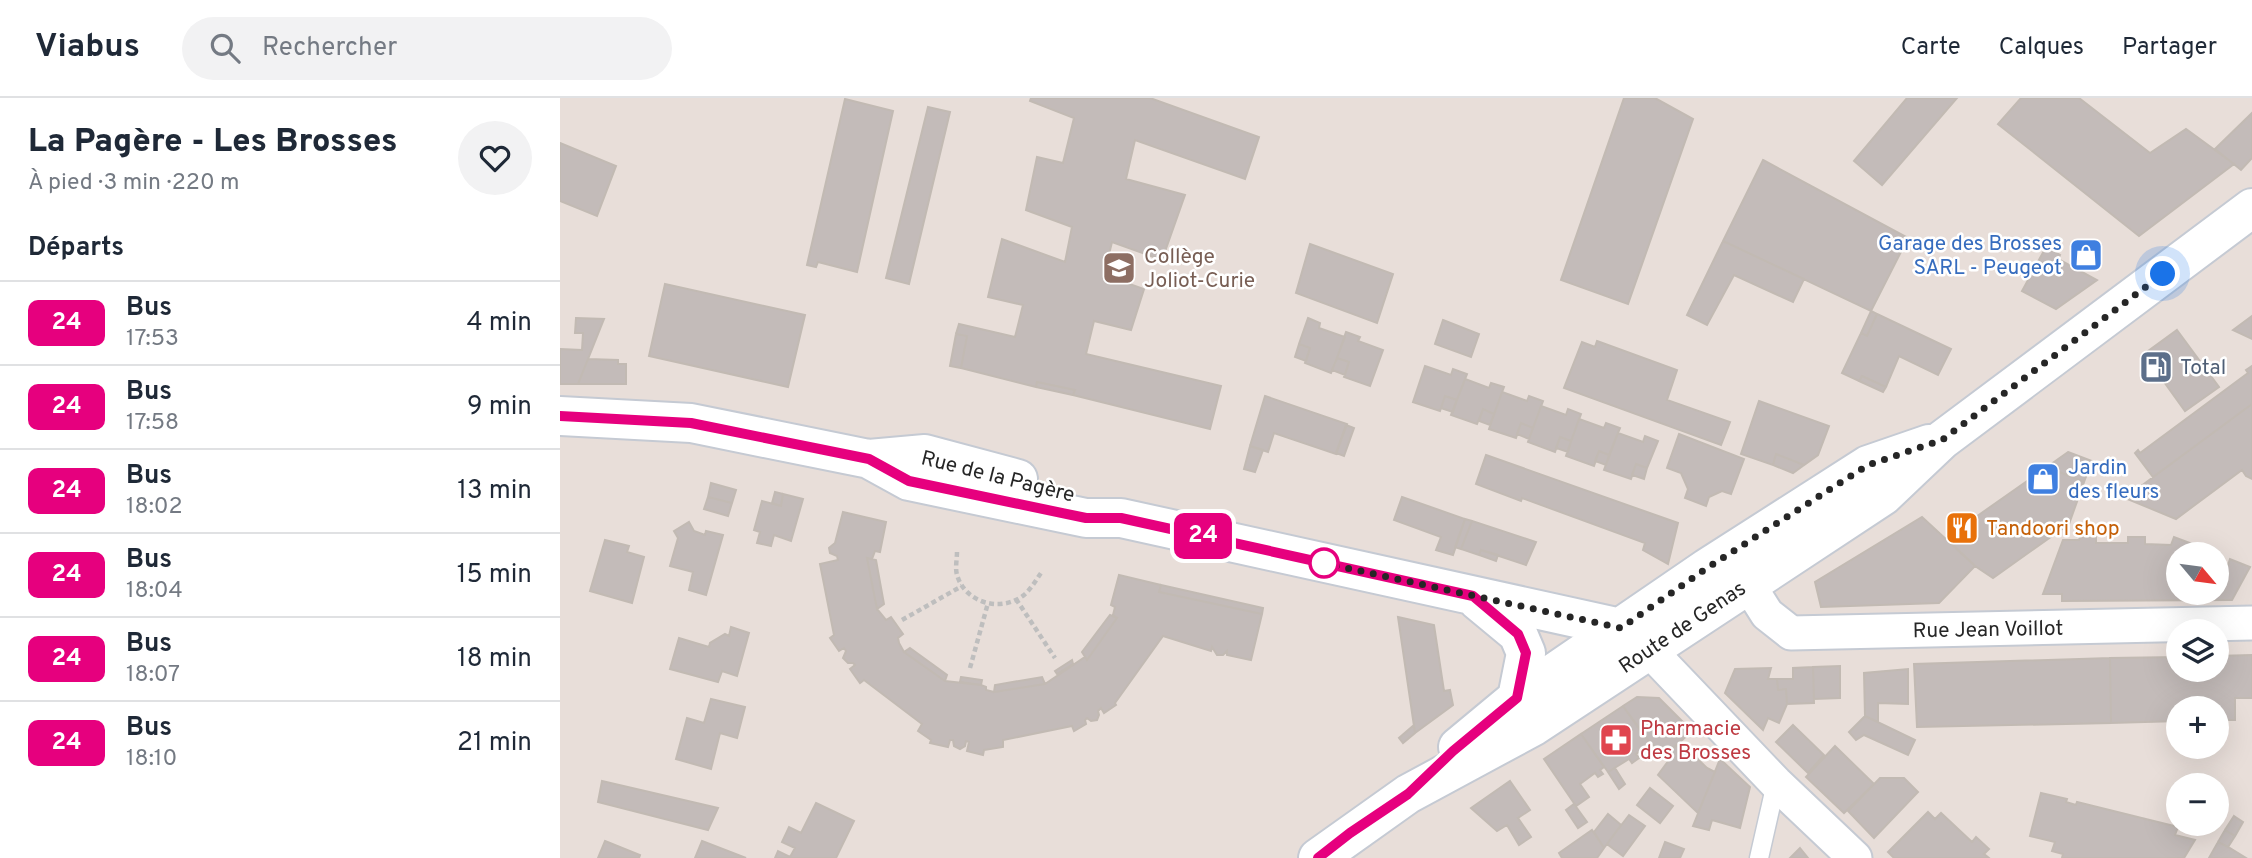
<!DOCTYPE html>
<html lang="fr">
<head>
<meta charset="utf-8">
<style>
	:root { --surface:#fff; --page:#f2f2f3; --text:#1f2937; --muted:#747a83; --line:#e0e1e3 }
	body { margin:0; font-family:Overpass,sans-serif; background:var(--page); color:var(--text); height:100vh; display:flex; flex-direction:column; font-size:26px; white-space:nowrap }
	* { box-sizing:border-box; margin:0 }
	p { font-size:23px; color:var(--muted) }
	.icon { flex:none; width:38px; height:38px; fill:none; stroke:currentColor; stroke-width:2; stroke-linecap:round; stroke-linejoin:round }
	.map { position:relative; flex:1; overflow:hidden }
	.side { display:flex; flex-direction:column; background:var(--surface); width:560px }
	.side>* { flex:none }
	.badge { padding:0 14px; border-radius:10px; font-size:24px; line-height:46px }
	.needle { width:46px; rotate:119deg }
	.tools { position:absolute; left:1606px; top:444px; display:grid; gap:14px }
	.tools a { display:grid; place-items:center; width:63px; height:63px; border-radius:50%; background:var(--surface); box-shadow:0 7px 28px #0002; font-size:35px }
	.you { position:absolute; width:35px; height:35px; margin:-18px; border:5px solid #fff; border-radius:50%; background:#1a73e8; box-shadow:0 0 0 10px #1a73e833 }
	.map>.badge { position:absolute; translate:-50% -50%; box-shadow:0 0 0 4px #fff }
	h2 { padding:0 28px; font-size:26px; line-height:63px }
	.round { display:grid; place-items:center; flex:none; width:74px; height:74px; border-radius:37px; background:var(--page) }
	.summary { display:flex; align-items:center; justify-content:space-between; height:119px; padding:0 28px }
	h1 { font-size:33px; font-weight:800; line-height:52px }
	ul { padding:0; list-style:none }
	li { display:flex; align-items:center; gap:21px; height:84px; padding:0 28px; border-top:2px solid var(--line) }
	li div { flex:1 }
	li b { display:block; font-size:26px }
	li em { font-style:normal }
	li .badge { min-width:77px; font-weight:700; text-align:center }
	header { display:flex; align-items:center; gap:42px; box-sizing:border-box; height:98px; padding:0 35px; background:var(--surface); border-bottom:2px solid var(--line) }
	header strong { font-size:33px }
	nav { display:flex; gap:38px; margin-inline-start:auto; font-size:24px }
	.search { width:490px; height:63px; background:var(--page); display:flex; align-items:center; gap:18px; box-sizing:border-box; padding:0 24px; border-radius:38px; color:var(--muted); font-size:26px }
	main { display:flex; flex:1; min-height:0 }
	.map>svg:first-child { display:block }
	.building { fill:#c3bbb9; stroke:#c2bab3; stroke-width:2 }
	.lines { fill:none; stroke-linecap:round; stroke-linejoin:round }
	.lane-casing { stroke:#c5cad3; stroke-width:21 }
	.street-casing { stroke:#c5cad3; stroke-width:37 }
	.secondary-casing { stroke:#c5cad3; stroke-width:42 }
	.path { stroke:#bebebe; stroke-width:4.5; stroke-dasharray:5 3.5; stroke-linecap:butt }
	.lane { stroke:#fff; stroke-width:18 }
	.street { stroke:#fff; stroke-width:33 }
	.secondary { stroke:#fff; stroke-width:38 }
	.line-casing { stroke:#fff; stroke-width:16 }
	.line { stroke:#e6007e; stroke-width:10 }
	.walk { stroke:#262626; stroke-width:7; stroke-dasharray:0 12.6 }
	.stop-dot { fill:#fff; stroke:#e6007e; stroke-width:3.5 }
	.labels { text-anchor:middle; stroke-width:5; stroke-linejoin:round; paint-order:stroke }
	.shop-label { font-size:21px; fill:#366cbe; stroke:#fff; text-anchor:end }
	.education-label { font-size:21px; fill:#785e54; stroke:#fff; text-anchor:start }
	.service-label { font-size:21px; fill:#4e5e75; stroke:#fff; text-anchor:start }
	.street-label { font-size:21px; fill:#262626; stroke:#fff }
	.food-label { font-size:21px; fill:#c56008; stroke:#fff; text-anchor:start }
	.health-label { font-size:21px; fill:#be3a42; stroke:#fff; text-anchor:start }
</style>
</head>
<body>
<header>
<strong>Viabus</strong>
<div class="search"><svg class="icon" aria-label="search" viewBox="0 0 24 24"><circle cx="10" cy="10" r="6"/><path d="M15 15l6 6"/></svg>Rechercher</div>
<nav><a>Carte</a><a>Calques</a><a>Partager</a></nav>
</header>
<main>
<section class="side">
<div class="summary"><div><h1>La Pagère - Les Brosses</h1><p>À pied · 3 min · 220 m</p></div><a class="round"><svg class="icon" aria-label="heart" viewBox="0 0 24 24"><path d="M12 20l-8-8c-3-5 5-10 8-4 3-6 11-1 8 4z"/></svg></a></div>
<h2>Départs</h2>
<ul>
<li><span class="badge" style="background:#e6007e;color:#fff">24</span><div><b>Bus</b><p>17:53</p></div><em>4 min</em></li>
<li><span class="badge" style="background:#e6007e;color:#fff">24</span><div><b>Bus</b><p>17:58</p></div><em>9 min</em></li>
<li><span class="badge" style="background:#e6007e;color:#fff">24</span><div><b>Bus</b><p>18:02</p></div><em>13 min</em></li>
<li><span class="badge" style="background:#e6007e;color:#fff">24</span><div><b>Bus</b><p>18:04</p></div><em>15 min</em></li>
<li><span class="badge" style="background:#e6007e;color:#fff">24</span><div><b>Bus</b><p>18:07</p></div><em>18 min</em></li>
<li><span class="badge" style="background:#e6007e;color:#fff">24</span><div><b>Bus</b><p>18:10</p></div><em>21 min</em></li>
</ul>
</section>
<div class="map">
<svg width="1692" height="760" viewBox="0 0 1692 760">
	<rect width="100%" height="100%" fill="#e8ded9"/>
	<path class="building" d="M471,0H590L699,39L685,81L575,42L566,81L625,97L602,162L552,144L544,177L584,191L571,232L534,223L526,256L661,288L650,331L513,297L515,292L477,284L476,289L401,270L407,238L396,236L399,226L455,239L463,207L428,199L442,141L505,164L512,129L466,112L477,59L503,65L514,20L470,3Z
		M1064,0H1095L1133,21L1068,206L1001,182Z
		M1347,0H1397L1322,87L1294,63Z
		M1461,0H1519L1590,55L1626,31L1674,66L1579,138L1438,26Z
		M285,1L333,13L297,174L258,164L256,169L247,167Z
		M368,9L390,14L349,186L326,180Z
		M1692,15V60L1681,72L1655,51Z
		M0,45L56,68L37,118L0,103Z
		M1203,62L1348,140L1311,213L1163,143Z
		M1163,143L1244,181L1233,204L1174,177L1147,227L1127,217Z
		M750,146L833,176L817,225L736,195Z
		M1486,149L1500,157L1498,161L1537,182L1496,211L1462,193Z
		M105,186L245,217L228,289L89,258Z
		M1311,213L1317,216L1307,238L1301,235Z
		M1317,216L1391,251L1378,277L1339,258L1326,289L1302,278L1299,283L1282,275L1301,235L1307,238Z
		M1692,218V241L1673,232Z
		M16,220L44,221L18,286H0V251L22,252L23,235H15Z
		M748,220L760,225L759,230L785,239L771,275L745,265L750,250L739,246Z
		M883,222L919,236L911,259L875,246Z
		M1617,232L1659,289L1625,313L1584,256Z
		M786,234L800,239L798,243L823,252L810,288L784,279L789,264L777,260Z
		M396,236L407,238L401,270L390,268Z
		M1037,243L1117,272L1107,302L1170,324L1161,347L1004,290L1022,244L1035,249Z
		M739,246L750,250L746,263L735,259Z
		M777,260L789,264L785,277L772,272Z
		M28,261L58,262V266H66V286H18Z
		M865,268L891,277L893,271L907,276L897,302L885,298L880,313L853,304Z
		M1692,268V306L1593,379L1575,355L1578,352L1580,355L1688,275L1686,272Z
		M1302,278L1326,289L1323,294L1299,283Z
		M905,281L929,290L931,285L944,289L934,316L923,311L917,326L891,317Z
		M477,284L515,292L513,297L476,289Z
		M942,294L967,303L969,298L983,303L973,330L961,325L956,340L929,331Z
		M705,298L787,326L776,356L714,335L708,354L690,348Z
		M885,298L897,302L893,314L881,310Z
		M1199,303L1269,328L1258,357L1244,367L1216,356L1213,367L1181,356Z
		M1692,306V381L1686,378L1682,372L1616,421L1565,400Z
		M981,308L1006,317L1008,311L1021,316L1011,343L1000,339L995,354L968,344Z
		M923,311L934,316L930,327L919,323Z
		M1019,321L1044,330L1046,325L1060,330L1049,357L1039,353L1034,368L1006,358Z
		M961,325L973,330L969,341L957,336Z
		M786,327L794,330L784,358L776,355Z
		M1058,335L1083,344L1085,338L1098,343L1087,370L1076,366L1071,381L1044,372Z
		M1119,336L1184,361L1171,396L1162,393L1149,399L1146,408L1125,400L1128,391L1121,375L1107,370Z
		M1000,339L1011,343L1008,354L996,350Z
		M690,348L703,352L695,374L684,371Z
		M1039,353L1049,357L1046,367L1035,363Z
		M1508,354L1532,363L1524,384L1487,369Z
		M1216,356L1244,367L1233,375L1213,367Z
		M926,357L1118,425L1108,466L1083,452L1085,445L962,400L961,403L916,386Z
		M1076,366L1087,370L1084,381L1072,377Z
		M1487,369L1524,384L1509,426L1433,480L1415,468L1386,440Z
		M151,385L176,392L172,405L148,399Z
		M215,394L223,396L221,408L212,405Z
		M223,396L243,401L231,443L214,437L211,448L197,445L200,434L194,432L202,403L221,408Z
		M148,399L172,405L168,418L144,411Z
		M842,399L905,421L893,457L876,452L881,439L834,422Z
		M283,414L326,424L320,454L315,453L312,461L307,460L317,511L326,522L331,519L343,536L338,540L339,545L344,554L385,583L421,587L426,589V592L434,594L485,586L525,559L527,562L557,520L553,517L555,509L551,507L559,477L601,487L599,494L702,516L691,562L667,557V553L663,557H657L652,549L651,553L603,538L555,605L556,607L544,615L541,610L538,613L539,617L537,622L531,623L527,620L525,622L526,626L514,633L512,628L443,642V649L424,652L423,657L407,653L409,644L406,643L405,648L400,651L394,648L393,642H390L388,649L370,645L371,642L358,633L362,626L304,582L300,585L290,571L295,567L293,565H288L283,560L286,553L284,550L279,553L270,540L274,537L260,466L278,462L277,458L270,455L269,450L275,445Z
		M1362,419L1415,468L1379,505L1261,509L1255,484Z
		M905,421L912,423L901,451L895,449Z
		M912,423L976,444L966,467L921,452L919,457L901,451Z
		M129,424L134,433L145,437L146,433L163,437L146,497L129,492L133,474L110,468L118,440L114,433Z
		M1520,439H1536V445H1568V439H1585V446L1611,447L1614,439L1651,453V457H1619V495H1657V467H1668L1670,461L1690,469L1672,502L1502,503V496H1483L1503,442H1519Z
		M45,442L69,448L67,454L84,459L72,505L30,493Z
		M921,452L938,457L936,463L919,457Z
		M307,460L316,462L324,506L317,511Z
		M601,487L703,510L702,516L599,494Z
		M550,517L557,520L527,562L522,554Z
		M838,519L874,527L884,593L890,592L893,607L855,635Z
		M171,529L189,535L177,578L162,573L158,584L110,571L119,540L149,549L150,545L165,536L169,538Z
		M350,550L387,577L385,583L344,554Z
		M1692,557V600H1675V622H1657V611H1619V623L1551,625L1550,560L1619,559V572H1657V558Z
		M1550,560L1551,625L1357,629L1354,566Z
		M512,562L513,566L497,576L495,573Z
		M1280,568V600L1254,601L1253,569Z
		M1253,569L1254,605L1227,606L1226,591L1218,592L1217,581H1233V570Z
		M1211,570L1208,581H1217L1218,592L1226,591L1227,606L1219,625L1208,620L1203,632L1165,595L1175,571Z
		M1348,571V606L1318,605V624L1305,618L1304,575Z
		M401,579L422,582L421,587L400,584Z
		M482,579L485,586L434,594L435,587Z
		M1077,599L1099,600L1132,633L1105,658L1085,639L1063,608Z
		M151,601L185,609L177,640L160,635L151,671L116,661L127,620L144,625Z
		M1063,608L1091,646L1076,656L1079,660L1072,665L1069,661L1048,674L1021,636Z
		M1305,618L1355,642L1348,657L1304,637L1296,642L1289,634Z
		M854,627L855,635L843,645L839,640Z
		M1233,627L1264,657L1248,675L1216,644Z
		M1021,636L1044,669L1040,672L1043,676L1038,679L1035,675L1020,686L1029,699L1016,708L984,661Z
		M1120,644L1147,670L1155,674L1138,715L1098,677L1109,662L1105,658Z
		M1275,648L1314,686L1284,715L1246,679Z
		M1160,661L1190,689L1180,730L1152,722L1149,732L1133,728Z
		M1055,670L1065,686L1059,691L1048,674Z
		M1320,680H1344L1358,694L1314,740L1288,713Z
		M42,683L158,710L148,732L38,704Z
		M950,683L970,712L958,720L971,739L959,747L947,727L937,733L911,710Z
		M1090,690L1113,708L1100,725L1077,707Z
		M1481,695L1507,701L1506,704L1516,707L1517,704L1618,729L1615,737L1635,742L1624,760H1502L1503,756L1492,753L1495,744L1470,738Z
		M256,705L294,723L276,760H215L218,753L230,759L235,750L222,744L229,729L241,735Z
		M1014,706L1027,724L1018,730L1006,712Z
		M1368,714L1375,721L1381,715L1412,744L1416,739L1429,751L1424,756L1429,760H1334L1328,754Z
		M1048,716L1061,727L1044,750L1034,734Z
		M1069,717L1085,728L1063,758L1047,746Z
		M1674,718L1683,724L1675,738L1665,732Z
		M1032,732L1044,750L1037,760H1002L999,755Z
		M1665,732L1675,738L1668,749L1658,744Z
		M45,743L80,757L79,760H38Z
		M142,743L186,760H135Z
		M1105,744L1124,751L1120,760H1099Z
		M1658,744L1668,749L1686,760H1649Z
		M1240,750L1248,760H1230Z"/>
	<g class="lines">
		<defs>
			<path id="lane" d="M1199,760L1216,685"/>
			<path id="street" d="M1176,467L1207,516L1231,535L1692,525
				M1089,552L1216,685L1295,760"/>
			<path id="secondary" d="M0,318L131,325L309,361L349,383L526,420H561L1061,530L1089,552
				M309,361L365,356L458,381
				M917,502L958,536L966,555L957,600
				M898,649L957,600L1147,470L1308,367L1369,346
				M758,760L848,696L974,628L1323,398L1382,342L1692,110"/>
		</defs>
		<use href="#lane" class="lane-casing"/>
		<use href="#street" class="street-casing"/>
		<use href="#secondary" class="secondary-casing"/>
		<path class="path" d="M397,454C397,461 395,470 397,477C405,505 441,515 464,497C471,491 476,482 481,475
			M456,501L495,560
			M342,522L402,488
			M410,570L428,505"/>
		<use href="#lane" class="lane"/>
		<use href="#street" class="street"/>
		<use href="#secondary" class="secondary"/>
	</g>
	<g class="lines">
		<defs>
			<path id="line" d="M0,318L131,325L309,361L349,383L526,420H561L913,498L958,536L966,555L957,600L893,653L848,696L790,735L758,760"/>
		</defs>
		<use href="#line" class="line-casing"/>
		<use href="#line" class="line"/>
		<path class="walk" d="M764,465L1061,530L1147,470L1308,367L1382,342L1603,176"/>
	</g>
	<defs>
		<symbol id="shop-square" viewBox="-11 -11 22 22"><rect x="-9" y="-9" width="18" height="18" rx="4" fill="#3f7fe0" stroke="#fff"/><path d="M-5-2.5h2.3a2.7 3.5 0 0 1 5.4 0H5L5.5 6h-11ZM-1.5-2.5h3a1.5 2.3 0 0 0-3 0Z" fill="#fff"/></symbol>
		<symbol id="school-square" viewBox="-11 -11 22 22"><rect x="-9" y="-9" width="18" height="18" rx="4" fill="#8d6e63" stroke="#fff"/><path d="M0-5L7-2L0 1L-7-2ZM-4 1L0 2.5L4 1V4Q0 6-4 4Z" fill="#fff"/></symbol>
		<symbol id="fuel-square" viewBox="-11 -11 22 22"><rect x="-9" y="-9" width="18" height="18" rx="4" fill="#5c6f8a" stroke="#fff"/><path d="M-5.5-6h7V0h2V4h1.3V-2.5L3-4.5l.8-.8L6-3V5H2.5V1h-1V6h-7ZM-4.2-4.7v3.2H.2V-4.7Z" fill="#fff"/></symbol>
		<symbol id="restaurant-square" viewBox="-11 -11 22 22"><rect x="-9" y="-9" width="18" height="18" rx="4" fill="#e8710a" stroke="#fff"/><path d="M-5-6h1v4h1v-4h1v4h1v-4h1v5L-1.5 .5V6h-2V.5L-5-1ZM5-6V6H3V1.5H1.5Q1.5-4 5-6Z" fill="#fff"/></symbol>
		<symbol id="pharmacy-square" viewBox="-11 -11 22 22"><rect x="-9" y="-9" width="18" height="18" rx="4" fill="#e0444e" stroke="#fff"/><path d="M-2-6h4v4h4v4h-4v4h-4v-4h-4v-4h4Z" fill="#fff"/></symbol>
	</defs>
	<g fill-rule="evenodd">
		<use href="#shop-square" x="1507" y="138" width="38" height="38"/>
		<use href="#school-square" x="540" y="151" width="38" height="38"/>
		<use href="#fuel-square" x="1577" y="250" width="38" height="38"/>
		<use href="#shop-square" x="1464" y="362" width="38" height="38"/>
		<use href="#restaurant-square" x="1383" y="411" width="38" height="38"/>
		<use href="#pharmacy-square" x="1037" y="623" width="38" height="38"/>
	</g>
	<circle class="stop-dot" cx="764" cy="465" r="14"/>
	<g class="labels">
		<g class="shop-label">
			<text x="1502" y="152">Garage des Brosses<tspan x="1502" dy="24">SARL - Peugeot</tspan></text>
			<text x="1508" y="376" text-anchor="start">Jardin<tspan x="1508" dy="24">des fleurs</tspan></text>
		</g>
		<g class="education-label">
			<text x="584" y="165">Collège<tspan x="584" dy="24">Joliot-Curie</tspan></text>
		</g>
		<g class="service-label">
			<text x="1620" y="276">Total</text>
		</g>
		<g class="street-label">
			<text transform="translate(438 378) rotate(14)" y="7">Rue de la Pagère</text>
			<text transform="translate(1122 529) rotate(-34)" y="7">Route de Genas</text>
			<text transform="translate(1428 531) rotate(-1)" y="7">Rue Jean Voillot</text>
		</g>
		<g class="food-label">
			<text x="1426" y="437">Tandoori shop</text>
		</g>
		<g class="health-label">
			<text x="1080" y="637">Pharmacie<tspan x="1080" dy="24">des Brosses</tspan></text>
		</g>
	</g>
</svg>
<div class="tools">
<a><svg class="needle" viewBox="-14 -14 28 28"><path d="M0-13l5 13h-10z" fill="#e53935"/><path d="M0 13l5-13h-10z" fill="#747a83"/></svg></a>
<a><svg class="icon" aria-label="layers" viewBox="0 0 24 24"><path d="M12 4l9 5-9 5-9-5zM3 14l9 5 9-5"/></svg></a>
<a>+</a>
<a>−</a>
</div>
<div class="you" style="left:1603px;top:176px"></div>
<b class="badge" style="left:643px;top:438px;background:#e6007e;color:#fff">24</b>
</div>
</main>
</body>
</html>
